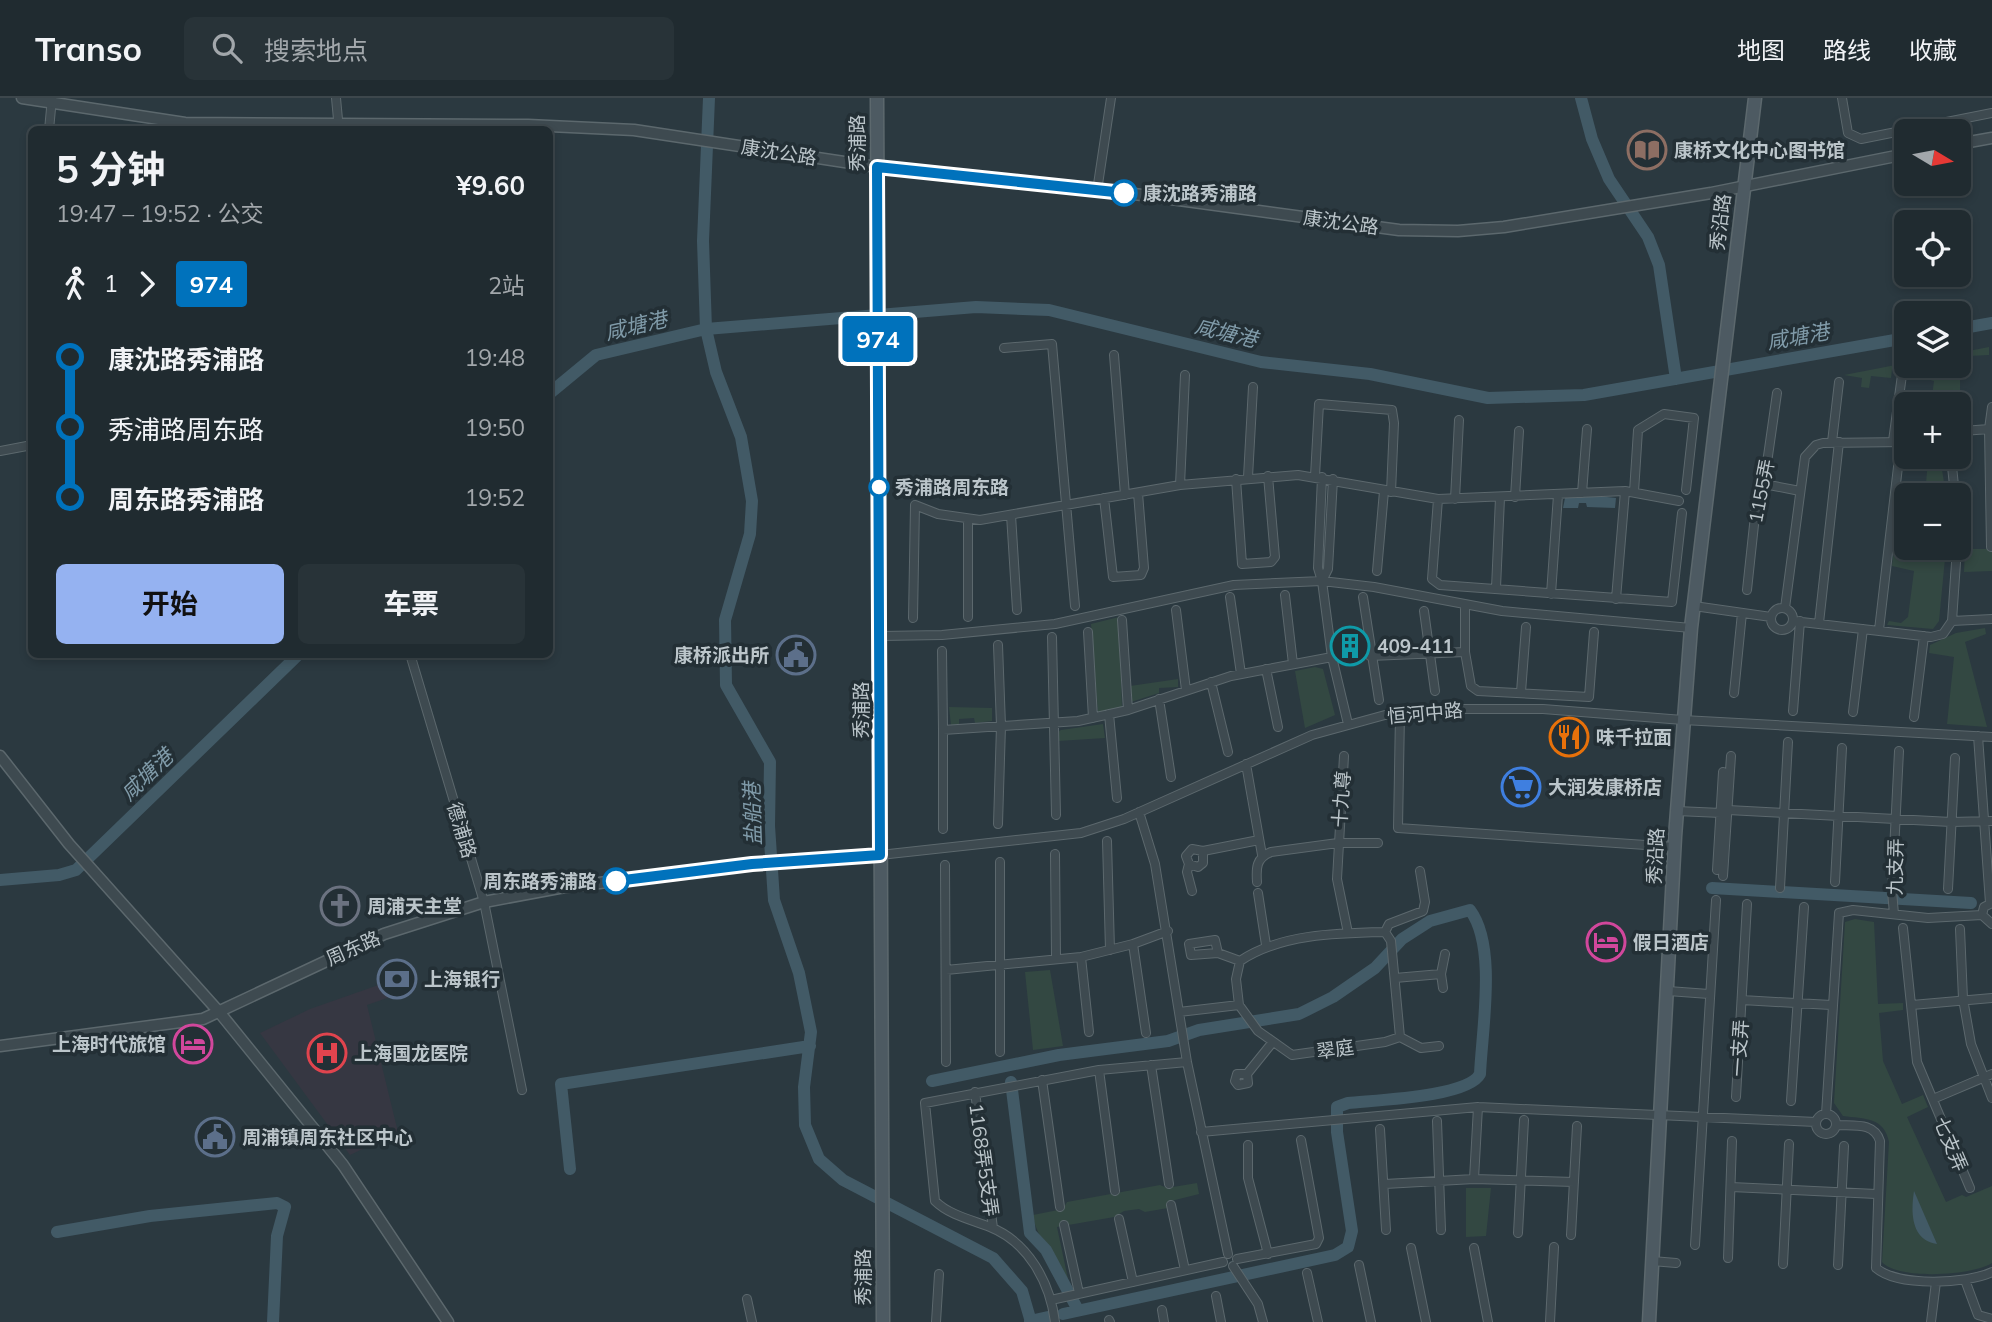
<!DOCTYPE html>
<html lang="zh">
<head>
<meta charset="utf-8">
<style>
	:root { --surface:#202b30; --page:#283338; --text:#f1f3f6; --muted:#a2a7ab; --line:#3d474c; --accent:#95b2f1 }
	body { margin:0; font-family:Mulish,"Noto Sans SC",sans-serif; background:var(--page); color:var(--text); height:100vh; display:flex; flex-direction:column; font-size:26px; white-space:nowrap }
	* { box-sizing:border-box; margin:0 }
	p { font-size:23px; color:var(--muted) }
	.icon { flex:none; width:38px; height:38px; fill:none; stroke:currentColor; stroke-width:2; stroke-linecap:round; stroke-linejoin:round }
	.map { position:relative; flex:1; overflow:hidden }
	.sheet { position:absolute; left:28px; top:28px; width:525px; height:532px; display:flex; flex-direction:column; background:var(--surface); border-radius:10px; box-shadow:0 4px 10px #0003,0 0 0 2px var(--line) }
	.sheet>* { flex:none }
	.badge { padding:0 14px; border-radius:5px; font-size:24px; line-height:46px }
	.needle { width:46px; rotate:100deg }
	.tools { position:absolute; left:1894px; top:21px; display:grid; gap:14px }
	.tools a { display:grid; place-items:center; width:77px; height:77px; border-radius:10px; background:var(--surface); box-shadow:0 4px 10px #0003,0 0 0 2px var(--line); font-size:35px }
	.map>.badge { position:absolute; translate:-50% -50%; box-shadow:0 0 0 4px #fff }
	.legs { display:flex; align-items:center; gap:10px; height:77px; padding:0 28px; font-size:23px }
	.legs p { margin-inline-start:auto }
	.headline { display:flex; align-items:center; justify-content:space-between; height:119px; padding:0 28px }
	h1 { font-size:38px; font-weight:700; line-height:52px }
	.button { display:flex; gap:14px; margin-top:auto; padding:14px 28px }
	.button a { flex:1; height:80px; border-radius:10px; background:var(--accent); color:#111; font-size:28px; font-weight:700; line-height:80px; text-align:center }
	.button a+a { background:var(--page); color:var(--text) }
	ul { padding:0 28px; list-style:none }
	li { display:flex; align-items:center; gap:24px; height:70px; font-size:26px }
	li i { display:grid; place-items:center; width:10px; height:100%; margin:0 9px; background:currentColor }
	li i::after { content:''; width:18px; height:18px; margin:-9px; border:5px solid; border-radius:50%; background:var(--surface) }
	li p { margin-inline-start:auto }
	li:first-child i { background:linear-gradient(#0000 50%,currentColor 0) }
	li:last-child i { background:linear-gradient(currentColor 50%,#0000 0) }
	header { display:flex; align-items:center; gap:42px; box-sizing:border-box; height:98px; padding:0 35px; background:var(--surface); border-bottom:2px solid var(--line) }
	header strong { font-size:33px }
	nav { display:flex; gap:38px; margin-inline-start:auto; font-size:24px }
	.search { width:490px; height:63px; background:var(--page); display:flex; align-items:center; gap:18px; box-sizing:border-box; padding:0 24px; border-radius:10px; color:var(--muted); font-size:26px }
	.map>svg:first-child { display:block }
	.medical { fill:#363742 }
	.green { fill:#334842 }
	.water { fill:#425a66 }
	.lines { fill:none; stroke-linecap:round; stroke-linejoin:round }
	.river { stroke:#425a66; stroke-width:12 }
	.minor-casing { stroke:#5c686d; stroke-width:10 }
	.tertiary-casing { stroke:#5c686d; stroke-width:13 }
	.secondary-casing { stroke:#5c686d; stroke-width:15 }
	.minor { stroke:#3e4a50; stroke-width:8 }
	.tertiary { stroke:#3e4a50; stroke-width:10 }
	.secondary { stroke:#4d5a62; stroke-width:12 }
	.line-1-casing { stroke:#fff; stroke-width:16 }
	.line-1 { stroke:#0072bc; stroke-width:10 }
	.stop-1-dot { fill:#fff; stroke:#0072bc; stroke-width:3.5 }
	.labels { text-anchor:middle; stroke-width:7; stroke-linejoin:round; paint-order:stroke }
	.street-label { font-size:19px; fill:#bbc5ca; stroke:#232f35 }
	.poi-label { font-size:19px; font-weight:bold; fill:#bbc5ca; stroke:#232f35; text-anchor:start }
	.stop-label { font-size:19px; font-weight:bold; fill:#bbc5ca; stroke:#232f35; text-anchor:start }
	.water-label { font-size:21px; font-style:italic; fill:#809ba9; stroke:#232f35 }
</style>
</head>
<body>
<header>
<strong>Transo</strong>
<div class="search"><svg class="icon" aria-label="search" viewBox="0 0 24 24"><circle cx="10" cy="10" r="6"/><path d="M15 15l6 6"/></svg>搜索地点</div>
<nav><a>地图</a><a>路线</a><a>收藏</a></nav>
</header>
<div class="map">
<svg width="1992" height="1224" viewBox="0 0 1992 1224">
	<rect width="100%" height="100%" fill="#2b3940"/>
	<path class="medical" d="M407,877L413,891L367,907L398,1034L350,1057L260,935L310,911Z"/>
	<path class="green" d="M1989,249V257L1968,258V269H1962L1960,273V328L1958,306H1931L1934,283L1923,280L1924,270L1909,268L1892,271L1891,280L1871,278L1869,290L1861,289L1862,280L1844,277L1906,265L1958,268V255Z
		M1925,359H1940L1946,397H1925L1928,362Z
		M1919,450H1946L1939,523L1933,531L1887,527L1889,523L1901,525L1908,519L1914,473L1892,468L1893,458L1917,461Z
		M1965,451H1992V473L1964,474Z
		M1119,519L1122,610L1098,615L1091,526Z
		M1985,530L1986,536L1965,544L1987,629L1947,626L1954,559L1929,555L1930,547L1956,535Z
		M1315,569L1323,571L1335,617L1305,630L1295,573Z
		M1178,581V589L1159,590V595L1131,604L1130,588Z
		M949,609L992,610V623L975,625L974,620L959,621V626L951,627Z
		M1103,626L1105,640L1058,643V634L1061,632Z
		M1855,821L1874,824L1878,906L1903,905V912L1879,915L1883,963L1902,1006L1923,997L1928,1009L1907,1019L1946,1104L1962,1097L1966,1099L1992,1088V1165C1972,1178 1897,1182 1882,1164L1889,1044C1884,1019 1865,1021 1843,1018L1834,1005L1845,824Z
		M1050,872L1063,948L1033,952L1025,874Z
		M1197,1085L1199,1096L1167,1104L1168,1110L1145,1114L1139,1111L1124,1113L1114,1119L1057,1129L1068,1181C1057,1164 1034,1135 1033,1117L1063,1111L1067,1104L1160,1087L1167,1090Z
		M1466,1090H1491L1486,1138L1466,1139Z"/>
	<path class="water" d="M1598,398L1616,400L1615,410L1587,409L1586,405H1579L1578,410H1563L1565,400Z
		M1914,1093L1937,1146C1910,1142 1911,1113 1914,1093Z"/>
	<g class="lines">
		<path class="river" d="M709,0L703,143L706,231L716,274L741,339L752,403L750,436L725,522L726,587L770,664L769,728L774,802L799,875L811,934L804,989L805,1027L819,1061L843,1082L993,1160L1022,1193L1031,1224
			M1581,0L1592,41L1609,81L1648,139L1659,167L1676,281
			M1958,231L1992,225
			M550,295L596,257L706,231L976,209L1049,212L1261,264L1370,276L1488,300L1584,297L1906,240
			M0,782L59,777L76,772L299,556
			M1712,790L1971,805
			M932,983L1059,957L1168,943L1199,932L1299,916L1333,899L1375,870L1402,841L1430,823L1470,812C1497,848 1482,931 1480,976C1468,999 1376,1002 1348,1005L1337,1009V1034L1352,1133L1348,1149L1335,1157L1063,1216
			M1011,984L1030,1135L1046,1152L1078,1212
			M570,1071L561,986L810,948
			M57,1134L150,1118L277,1105L285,1109L277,1138L273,1224
			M1030,1223L1048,1219"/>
		<defs>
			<path id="minor" d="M336,0L339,32
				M1842,0L1848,35L1861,41L1992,15
				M49,32L52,0
				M1902,34L1906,56
				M1097,93L1111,0
				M1004,250L1052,246L1075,508
				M1114,257L1125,397
				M1958,338L1963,333L1989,331
				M1893,343L1902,277
				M1832,344L1839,284
				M0,353L32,347
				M1951,359L1955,397
				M1315,378L1319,306L1392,312L1394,325L1391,394
				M1248,379L1253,289
				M1322,379L1318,470L1322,483L1332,559L1348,626
				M1236,381L1242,466L1271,464L1275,459L1268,378
				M1764,386L1800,393
				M1180,387L1185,277
				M1634,394L1638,332L1664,316L1694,320L1686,392
				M1582,395L1587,331
				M1515,399L1519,333
				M1104,400L1113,479L1141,477L1144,470L1138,395
				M1438,401L1432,481L1440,487L1672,504L1682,415
				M1455,401L1459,322
				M1011,417L1017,512
				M968,422V519
				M1991,449L1989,331L1992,309
				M1377,473L1384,393
				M1322,483L1328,471L1333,381
				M1496,490L1500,400
				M1747,492L1757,399L1764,386L1777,295
				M1551,496L1558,397
				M1285,497L1293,566
				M1230,499L1241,576
				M1363,499L1379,602
				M1616,501L1625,393
				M1465,508V554L1471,588L1478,593L1589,599L1594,534
				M1694,508L1771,519
				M1771 521a11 11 0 1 1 22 0a11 11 0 1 1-22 0Z
				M1785,510L1805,359L1816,347L1823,345L1906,344
				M1176,512L1186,592
				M1424,513L1435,593
				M913,520L915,407L938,416L980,422L1180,387L1298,377L1438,401L1625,393L1679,403
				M1122,522L1128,612
				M1793,523L1931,539L1943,536L1952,523L1957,450
				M1952,523L1992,521
				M1819,525L1839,344
				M1879,532L1901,343
				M1088,534L1093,620
				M881,538L942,537L1055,526L1234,487L1322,483L1374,489L1502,513L1691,530
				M1052,539L1056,717
				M998,547L1001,628L998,726
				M942,553L943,632
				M410,556L484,804L522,992
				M1370,558L1465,554
				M1266,571L1278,629
				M1211,584L1228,654
				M1521,594L1526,529
				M1734,595L1742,515
				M1159,601L1171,679
				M1793,613L1800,523
				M1853,614L1863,531
				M1109,616L1117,700
				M1400,616L1398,730L1675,749
				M1914,619L1924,538
				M1978,638L1990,805
				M1344,658L1337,781L1348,835
				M1246,666L1262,757
				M1728,712L1951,724L1992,723
				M1677,713L1721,715
				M1139,714L1155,766L1187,964L1228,1156
				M943,731V632L1078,623L1128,612L1231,578L1332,559
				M1107,743L1110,852
				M1203,753V765L1198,769L1189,766L1186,758L1192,751L1203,753L1259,742
				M1055,756L1056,860
				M880,757L1081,735L1124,721L1312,637L1385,617L1435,611H1543L1683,622L1992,639
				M1189,766L1187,774L1192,793
				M945,767L946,964
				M1717,772L1723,674
				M1723,778L1731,658
				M1257,784C1256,770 1256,760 1271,754L1338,745H1378
				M1835,784L1842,650
				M1780,790L1788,644
				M1948,791L1955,660
				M1258,795L1266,847
				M1992,805L1984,809L1982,817L1992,826
				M1894,816L1892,793L1899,653
				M1903,830L1917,964L1970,1090
				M1960,831L1963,901L1971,946L1992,1000
				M1385,834L1389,826L1423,813L1425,804L1420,773
				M1133,846L1146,935
				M1218,855L1191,857L1189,846L1215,842L1218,855L1240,863
				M1081,859L1089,934
				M946,872L1081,859L1133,846L1168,833
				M1441,876L1443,890
				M1395,880L1441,876L1445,856
				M1668,893L1709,896
				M1742,902L1831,907
				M1912,907L1992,900
				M1179,914L1239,907L1258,933L1292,957L1385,944L1400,939L1391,843L1385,834C1337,835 1280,836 1240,863L1236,881L1239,907
				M1400,939L1421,950L1439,948
				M1000,954V764
				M1151,967L1169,1086
				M1099,972L1115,1093
				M1247,976H1237L1235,983L1238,987L1248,985L1247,976L1272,945
				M1042,982L1060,1109
				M975,994L993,1130
				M1736,999L1747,806
				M1933,1001L1992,976
				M1791,1003L1804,809
				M1816 1026a10 10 0 1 1 20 0a10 10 0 1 1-20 0Z
				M1826,1016L1839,815L1853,812L1928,820L1982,817
				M1437,1023L1441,1132
				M1837,1027C1854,1028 1874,1024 1880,1043L1876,1170C1898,1189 1967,1186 1992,1174
				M1380,1031L1386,1132
				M1201,1034L1478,1009L1816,1024
				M1248,1047V1080L1268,1156
				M1474,1081L1478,1009
				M1385,1086L1474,1081L1574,1084
				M1731,1089L1876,1096
				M1171,1107L1185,1172
				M1119,1121L1133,1184
				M1064,1127L1079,1195
				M1518,1135L1524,1022
				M1571,1137L1577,1028
				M1695,1147L1716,802
				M1411,1150L1426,1224
				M1474,1150L1488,1224
				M1728,1160L1732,1043
				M1237,1161L1316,1146L1319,1140L1301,1042
				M1652,1163L1676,1165
				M1783,1166L1789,1046
				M1359,1167L1371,1224
				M1838,1167L1844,1048
				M1233,1168L1258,1206L1263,1224
				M1307,1175L1318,1224
				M1965,1182L1978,1217L1992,1221
				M1216,1198L1221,1224
				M747,1201L752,1224
				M1051,1202L1223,1164
				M1162,1212L1164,1224
				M1109,1222L1110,1224
				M936,1224L939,1176
				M1055,1224C1050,1184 1028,1144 990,1129C972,1122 949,1117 935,1103L925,1005L1099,972L1187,964
				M1550,1224L1554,1149
				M1931,1224L1936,1184"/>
			<path id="tertiary" d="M22,0L185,25L528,27L634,32L877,69L1127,95L1399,132L1458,133L1504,129L1711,95L1906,56
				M1958,46L1992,40
				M0,658L69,746L220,915L343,1067L448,1224
				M0,948L203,921L384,836L484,804L559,790L752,766L880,757"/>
			<path id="secondary" d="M877,0L883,1224
				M1649,1224L1675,739L1691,530L1755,0"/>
		</defs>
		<use href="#minor" class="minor-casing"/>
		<use href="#tertiary" class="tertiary-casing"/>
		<use href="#secondary" class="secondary-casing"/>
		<use href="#minor" class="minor"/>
		<use href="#tertiary" class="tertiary"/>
		<use href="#secondary" class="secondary"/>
	</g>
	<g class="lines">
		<defs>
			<path id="line-1" d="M616,783L752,766L880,757L877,69L1124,95"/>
		</defs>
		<use href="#line-1" class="line-1-casing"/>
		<use href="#line-1" class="line-1"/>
	</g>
	<defs>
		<symbol id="library-ring" viewBox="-11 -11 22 22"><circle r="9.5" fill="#232f35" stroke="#8d6e63" stroke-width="1.5"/><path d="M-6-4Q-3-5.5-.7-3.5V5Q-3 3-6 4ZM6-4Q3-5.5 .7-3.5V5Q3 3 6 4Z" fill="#8d6e63"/></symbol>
		<symbol id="building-ring" viewBox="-11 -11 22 22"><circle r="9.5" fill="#232f35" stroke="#0f9aa8" stroke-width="1.5"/><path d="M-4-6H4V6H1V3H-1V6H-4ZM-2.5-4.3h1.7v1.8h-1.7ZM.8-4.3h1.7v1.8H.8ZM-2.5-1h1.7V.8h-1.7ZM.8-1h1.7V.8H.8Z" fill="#0f9aa8"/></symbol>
		<symbol id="civic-ring" viewBox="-11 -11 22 22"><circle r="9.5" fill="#232f35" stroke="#5c6f8a" stroke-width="1.5"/><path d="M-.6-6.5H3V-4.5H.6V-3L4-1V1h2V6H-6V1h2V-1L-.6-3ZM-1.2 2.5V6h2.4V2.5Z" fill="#5c6f8a"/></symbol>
		<symbol id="restaurant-ring" viewBox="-11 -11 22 22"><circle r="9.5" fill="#232f35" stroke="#e8710a" stroke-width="1.5"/><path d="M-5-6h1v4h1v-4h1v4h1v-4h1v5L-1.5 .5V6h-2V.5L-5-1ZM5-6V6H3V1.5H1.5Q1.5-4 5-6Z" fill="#e8710a"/></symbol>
		<symbol id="supermarket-ring" viewBox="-11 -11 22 22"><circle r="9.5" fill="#232f35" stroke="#3f7fe0" stroke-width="1.5"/><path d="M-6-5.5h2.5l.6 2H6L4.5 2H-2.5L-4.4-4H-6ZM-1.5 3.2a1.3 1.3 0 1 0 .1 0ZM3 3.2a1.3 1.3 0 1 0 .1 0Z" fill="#3f7fe0"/></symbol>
		<symbol id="church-ring" viewBox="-11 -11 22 22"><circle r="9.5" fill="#232f35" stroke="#6b7280" stroke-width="1.5"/><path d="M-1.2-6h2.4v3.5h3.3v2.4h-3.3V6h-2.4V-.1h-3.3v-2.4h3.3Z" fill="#6b7280"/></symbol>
		<symbol id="hotel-ring" viewBox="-11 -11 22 22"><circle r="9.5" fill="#232f35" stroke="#d1479c" stroke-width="1.5"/><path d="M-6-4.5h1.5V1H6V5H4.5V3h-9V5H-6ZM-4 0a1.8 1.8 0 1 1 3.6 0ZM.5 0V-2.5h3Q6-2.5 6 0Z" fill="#d1479c"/></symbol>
		<symbol id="bank-ring" viewBox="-11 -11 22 22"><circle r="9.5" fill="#232f35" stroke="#5c6f8a" stroke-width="1.5"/><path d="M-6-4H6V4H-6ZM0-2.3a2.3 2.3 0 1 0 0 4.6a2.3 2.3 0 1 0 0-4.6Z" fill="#5c6f8a"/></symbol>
		<symbol id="hospital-ring" viewBox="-11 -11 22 22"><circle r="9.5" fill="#232f35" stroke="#e0444e" stroke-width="1.5"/><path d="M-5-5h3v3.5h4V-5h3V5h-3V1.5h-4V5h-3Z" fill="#e0444e"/></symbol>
	</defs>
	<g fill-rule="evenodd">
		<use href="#library-ring" x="1625" y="30" width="44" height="44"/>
		<use href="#building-ring" x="1328" y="526" width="44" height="44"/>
		<use href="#civic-ring" x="774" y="535" width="44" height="44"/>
		<use href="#restaurant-ring" x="1547" y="617" width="44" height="44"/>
		<use href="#supermarket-ring" x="1499" y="667" width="44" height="44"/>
		<use href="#church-ring" x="318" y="786" width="44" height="44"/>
		<use href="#hotel-ring" x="1584" y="822" width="44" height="44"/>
		<use href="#bank-ring" x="375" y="859" width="44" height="44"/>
		<use href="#hotel-ring" x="171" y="924" width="44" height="44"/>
		<use href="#hospital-ring" x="305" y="933" width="44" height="44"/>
		<use href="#civic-ring" x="193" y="1017" width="44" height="44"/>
	</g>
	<g class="stop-1-dot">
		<circle cx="1124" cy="95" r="12"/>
		<circle cx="879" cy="389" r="9"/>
		<circle cx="616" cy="783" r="12"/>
	</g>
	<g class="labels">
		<g class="street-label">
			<text transform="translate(857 45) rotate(-90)" y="7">秀浦路</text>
			<text transform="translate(779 54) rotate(9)" y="7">康沈公路</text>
			<text transform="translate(1341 124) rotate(8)" y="7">康沈公路</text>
			<text transform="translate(1720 124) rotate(-83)" y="7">秀沿路</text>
			<text transform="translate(1761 393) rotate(-79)" y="7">1155弄</text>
			<text transform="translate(861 612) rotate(-90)" y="7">秀浦路</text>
			<text transform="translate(1425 615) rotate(-5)" y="7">恒河中路</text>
			<text transform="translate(1341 701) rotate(-86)" y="7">十九尊</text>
			<text transform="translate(462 732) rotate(73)" y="7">德浦路</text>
			<text transform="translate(1655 758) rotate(-87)" y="7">秀沿路</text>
			<text transform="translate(1895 769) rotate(-89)" y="7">九支弄</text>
			<text transform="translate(353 850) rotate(-24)" y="7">周东路</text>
			<text transform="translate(1739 950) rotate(-86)" y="7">一支弄</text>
			<text transform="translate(1335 951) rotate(-8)" y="7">翠庭</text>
			<text transform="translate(1951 1046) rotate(67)" y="7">七支弄</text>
			<text transform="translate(984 1062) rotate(82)" y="7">1168弄5支弄</text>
			<text transform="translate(863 1179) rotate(-90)" y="7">秀浦路</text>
		</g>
		<g class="poi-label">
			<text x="1674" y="59">康桥文化中心图书馆</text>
			<text x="1377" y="555">409-411</text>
			<text x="769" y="564" text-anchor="end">康桥派出所</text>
			<text x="1596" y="646">味千拉面</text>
			<text x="1548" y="696">大润发康桥店</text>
			<text x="367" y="815">周浦天主堂</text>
			<text x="1633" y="851">假日酒店</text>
			<text x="424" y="888">上海银行</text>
			<text x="166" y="953" text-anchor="end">上海时代旅馆</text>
			<text x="354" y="962">上海国龙医院</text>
			<text x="242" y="1046">周浦镇周东社区中心</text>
		</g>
		<g class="stop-label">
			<text x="1143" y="102">康沈路秀浦路</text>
			<text x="895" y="396">秀浦路周东路</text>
			<text x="597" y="790" text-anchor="end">周东路秀浦路</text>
		</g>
		<g class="water-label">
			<text transform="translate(636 228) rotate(-13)" y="7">咸塘港</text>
			<text transform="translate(1226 235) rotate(14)" y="7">咸塘港</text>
			<text transform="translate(1798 239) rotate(-10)" y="7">咸塘港</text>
			<text transform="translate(147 677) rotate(-44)" y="7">咸塘港</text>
			<text transform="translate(753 716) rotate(-92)" y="7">盐船港</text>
		</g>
	</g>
</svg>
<div class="tools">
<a><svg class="needle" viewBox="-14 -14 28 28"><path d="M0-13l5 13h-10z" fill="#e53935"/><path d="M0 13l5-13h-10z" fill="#a2a7ab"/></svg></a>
<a><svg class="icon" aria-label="locate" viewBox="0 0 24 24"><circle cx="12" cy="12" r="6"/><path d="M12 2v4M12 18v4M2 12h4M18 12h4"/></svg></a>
<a><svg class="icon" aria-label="layers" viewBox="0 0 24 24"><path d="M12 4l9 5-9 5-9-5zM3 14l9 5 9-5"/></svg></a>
<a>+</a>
<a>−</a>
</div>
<b class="badge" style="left:878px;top:241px;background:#0072bc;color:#fff">974</b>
<section class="sheet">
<div class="headline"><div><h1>5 分钟</h1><p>19:47 – 19:52 · 公交</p></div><b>¥9.60</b></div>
<div class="legs"><svg class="icon" aria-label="walk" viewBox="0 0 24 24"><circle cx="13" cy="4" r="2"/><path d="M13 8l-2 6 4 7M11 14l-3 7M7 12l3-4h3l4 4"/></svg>1<svg class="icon" aria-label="forward" viewBox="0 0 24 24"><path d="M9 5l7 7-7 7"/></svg><b class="badge" style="background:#0072bc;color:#fff">974</b><p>2站</p></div>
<ul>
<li><i style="color:#0072bc"></i><b>康沈路秀浦路</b><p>19:48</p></li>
<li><i style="color:#0072bc"></i><span>秀浦路周东路</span><p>19:50</p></li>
<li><i style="color:#0072bc"></i><b>周东路秀浦路</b><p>19:52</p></li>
</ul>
<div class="button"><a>开始</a><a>车票</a></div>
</section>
</div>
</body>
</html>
